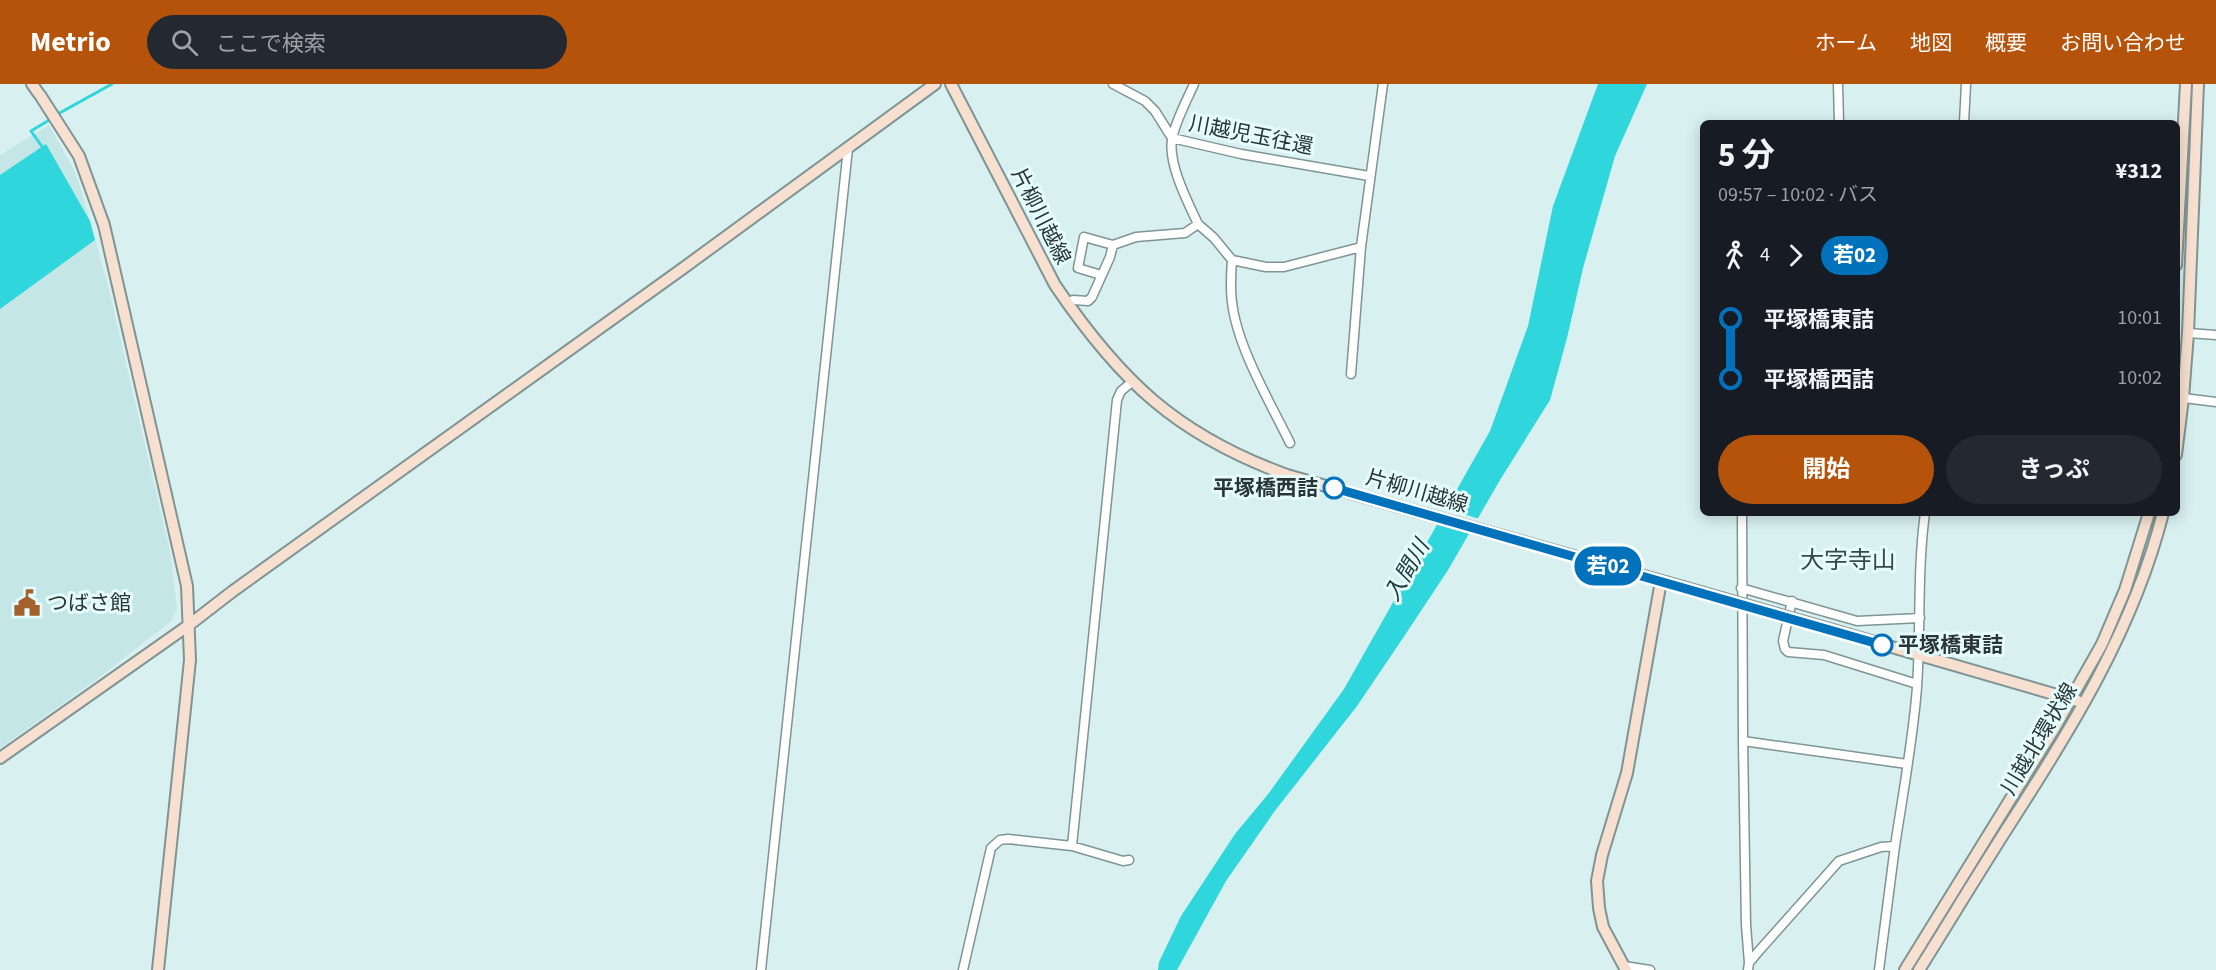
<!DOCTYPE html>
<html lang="ja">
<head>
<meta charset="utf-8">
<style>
	:root { --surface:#171b24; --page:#242831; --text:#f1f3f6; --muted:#9ea1a6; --accent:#b45309 }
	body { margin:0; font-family:"Source Sans 3","Noto Sans JP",sans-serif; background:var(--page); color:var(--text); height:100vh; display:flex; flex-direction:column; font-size:22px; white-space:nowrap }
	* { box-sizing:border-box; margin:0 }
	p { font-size:20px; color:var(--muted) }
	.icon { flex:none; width:33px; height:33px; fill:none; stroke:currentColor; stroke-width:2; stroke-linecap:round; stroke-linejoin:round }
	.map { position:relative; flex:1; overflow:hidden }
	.details { position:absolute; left:1700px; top:36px; width:480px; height:396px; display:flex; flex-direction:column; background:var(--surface); border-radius:9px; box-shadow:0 3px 15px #0003 }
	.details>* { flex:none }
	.badge { padding:0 12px; border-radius:20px; font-size:21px; line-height:39px }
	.map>.badge { position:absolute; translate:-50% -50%; box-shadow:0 0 0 3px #fff }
	.legs { display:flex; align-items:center; gap:9px; height:66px; padding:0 18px; font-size:20px }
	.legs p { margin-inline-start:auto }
	.overview { display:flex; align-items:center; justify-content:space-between; height:102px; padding:0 18px }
	h1 { font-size:33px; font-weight:700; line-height:45px }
	.button { display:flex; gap:12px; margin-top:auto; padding:12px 18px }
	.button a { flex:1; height:69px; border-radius:36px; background:var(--accent); color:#fff; font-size:24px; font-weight:700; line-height:69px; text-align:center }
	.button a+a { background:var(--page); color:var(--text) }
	ul { padding:0 18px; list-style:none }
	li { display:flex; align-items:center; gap:21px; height:60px; font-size:22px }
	li i { display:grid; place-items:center; width:9px; height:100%; margin:0 8px; background:currentColor }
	li i::after { content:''; width:15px; height:15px; margin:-8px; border:4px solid; border-radius:50%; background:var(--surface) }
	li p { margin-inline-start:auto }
	li:first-child i { background:linear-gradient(#0000 50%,currentColor 0) }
	li:last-child i { background:linear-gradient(currentColor 50%,#0000 0) }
	header { display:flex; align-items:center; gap:36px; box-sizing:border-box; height:84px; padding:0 30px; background:var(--accent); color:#fff }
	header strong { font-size:28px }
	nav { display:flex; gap:33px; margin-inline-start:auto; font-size:21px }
	.search { width:420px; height:54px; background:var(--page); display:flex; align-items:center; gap:15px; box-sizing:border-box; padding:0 21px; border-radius:33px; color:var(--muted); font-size:22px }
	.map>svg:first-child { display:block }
	.built { fill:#c5e6e6 }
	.water { fill:#2fd6db }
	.pier { fill:#d8f0f0 }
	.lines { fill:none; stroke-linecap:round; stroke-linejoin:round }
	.stream { stroke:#2fd6db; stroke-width:3 }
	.street-casing { stroke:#7e9495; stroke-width:11 }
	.secondary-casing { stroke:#7e9495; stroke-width:14 }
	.street { stroke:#fff; stroke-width:8 }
	.secondary { stroke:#f7e0cf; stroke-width:10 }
	.secondary-bridge-casing { stroke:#7e9495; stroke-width:14; stroke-linecap:butt }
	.secondary-bridge { stroke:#f7e0cf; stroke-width:10 }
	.line-1-casing { stroke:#fff; stroke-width:14 }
	.line-1 { stroke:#0072bc; stroke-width:9 }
	.stop-1-dot { fill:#fff; stroke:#0072bc; stroke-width:3 }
	.labels { text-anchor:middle; stroke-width:6; stroke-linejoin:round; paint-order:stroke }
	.street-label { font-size:21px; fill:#2c3535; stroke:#e5fdfd }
	.stop-label { font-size:21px; font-weight:bold; fill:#2c3535; stroke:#e5fdfd; text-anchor:end }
	.poi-label { font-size:21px; fill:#2c3535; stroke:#e5fdfd; text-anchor:start }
	.water-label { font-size:22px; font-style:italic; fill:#213a3b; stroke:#e5fdfd }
	.quarter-label { font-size:24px; fill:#35494a; stroke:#e5fdfd }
</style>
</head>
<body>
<header>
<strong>Metrio</strong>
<div class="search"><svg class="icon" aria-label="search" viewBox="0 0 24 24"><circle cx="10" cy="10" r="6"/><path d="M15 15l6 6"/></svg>ここで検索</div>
<nav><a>ホーム</a><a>地図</a><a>概要</a><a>お問い合わせ</a></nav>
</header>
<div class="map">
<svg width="2216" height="886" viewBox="0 0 2216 886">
	<rect width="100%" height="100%" fill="#d8f0f0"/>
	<path class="built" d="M49,41L74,86L84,115L109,206L171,472L177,525L171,537L100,593L0,664V71Z"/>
	<path class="water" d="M1598,0H1647L1615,72L1583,184L1567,254L1550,316L1500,396L1448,486L1405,551L1357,622L1274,728L1226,797L1177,886H1158L1159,878L1181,832L1235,750L1269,709L1344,605L1490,347L1528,242L1553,122Z
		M46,60L90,137L95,156L0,225V91Z"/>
	<path class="pier" d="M1443,424L1480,435L1472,450L1434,439Z"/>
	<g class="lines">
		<path class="stream" d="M56,31L112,0
			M43,64L31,47L51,35"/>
		<defs>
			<path id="street" d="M1113,0L1145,17L1155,27L1172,54L1241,70L1369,92
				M1194,0C1187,16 1174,40 1172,56C1168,80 1188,119 1198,140
				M1838,0L1839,39
				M1964,39L1966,0
				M1232,176L1266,183H1284L1361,163
				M1101,191L1078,184L1084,153L1113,161
				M1067,219L1073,216L1088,217L1092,213L1110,173L1113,161L1136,153L1185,149L1198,140L1214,154L1232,176C1231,190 1230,204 1232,218C1237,263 1270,318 1290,359
				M2188,249L2216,251
				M1351,290L1361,163L1383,0
				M2176,313L2216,318
				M1742,429L1743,657L1746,841L1749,879
				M1741,504L1857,537L1920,534
				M1792,517L1783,557L1785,565L1788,568L1824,571L1917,600
				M1743,657L1907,680
				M1072,762L1117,316L1121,307L1132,298
				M1624,882L1650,886
				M761,886L848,64
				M963,886L991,764L1000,756L1008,755L1072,762L1123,777L1129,776
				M1748,886L1749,879L1758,868L1839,777L1881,763L1895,762C1903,709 1913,656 1917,603C1921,545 1917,487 1925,429
				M1879,886L1895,762"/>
			<path id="secondary" d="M32,0L39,10
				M951,0L1055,201C1120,297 1177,351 1287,391L1683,503
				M40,11L79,72L104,141L187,502L190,576L158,886
				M2176,181L2186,0
				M2176,371L2183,314L2188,249L2198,0
				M1833,546L2078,617
				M0,674L189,541L233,507L682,185L935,0
				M1626,886L1603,843L1599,824L1597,797L1602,771L1627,689L1661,497
				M1905,886L2055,643L2102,560L2125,506L2149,429
				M1919,886C1949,838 1978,790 2008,743C2072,644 2134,544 2163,429"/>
		</defs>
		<use href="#street" class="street-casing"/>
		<use href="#secondary" class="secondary-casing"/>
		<use href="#street" class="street"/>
		<use href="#secondary" class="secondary"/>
		<defs>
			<path id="secondary-bridge" d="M1683,503L1833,546"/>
		</defs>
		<use href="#secondary-bridge" class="secondary-bridge-casing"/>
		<use href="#secondary-bridge" class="secondary-bridge"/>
	</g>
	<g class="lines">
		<defs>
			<path id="line-1" d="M1334,404L1882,561"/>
		</defs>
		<use href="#line-1" class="line-1-casing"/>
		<use href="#line-1" class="line-1"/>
	</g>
	<defs>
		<symbol id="civic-bare" viewBox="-9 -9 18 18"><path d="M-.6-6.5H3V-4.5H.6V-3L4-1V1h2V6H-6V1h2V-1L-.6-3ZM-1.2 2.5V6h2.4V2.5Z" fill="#a3612e" stroke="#e5fdfd" stroke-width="2.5" paint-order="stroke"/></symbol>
	</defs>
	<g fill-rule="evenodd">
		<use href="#civic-bare" x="8" y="500" width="38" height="38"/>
	</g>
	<g class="stop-1-dot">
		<circle cx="1334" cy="404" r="10"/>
		<circle cx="1882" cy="561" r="10"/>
	</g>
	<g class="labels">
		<g class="street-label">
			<text transform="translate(1251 51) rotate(11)" y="7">川越児玉往還</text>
			<text transform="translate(1041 132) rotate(63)" y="7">片柳川越線</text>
			<text transform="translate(1417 407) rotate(16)" y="7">片柳川越線</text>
			<text transform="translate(2039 655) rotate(-59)" y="7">川越北環状線</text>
		</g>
		<g class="stop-label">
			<text x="1318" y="411">平塚橋西詰</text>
			<text x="1898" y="568" text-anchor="start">平塚橋東詰</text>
		</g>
		<g class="poi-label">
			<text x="47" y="526">つばさ館</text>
		</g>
		<g class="water-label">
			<text transform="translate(1406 486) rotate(-60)" y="8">入間川</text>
		</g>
		<g class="quarter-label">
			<text x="1848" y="484">大字寺山</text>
		</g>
	</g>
</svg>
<b class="badge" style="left:1608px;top:482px;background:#0072bc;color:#fff">若02</b>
<section class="details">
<div class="overview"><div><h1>5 分</h1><p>09:57 – 10:02 · バス</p></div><b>¥312</b></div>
<div class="legs"><svg class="icon" aria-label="walk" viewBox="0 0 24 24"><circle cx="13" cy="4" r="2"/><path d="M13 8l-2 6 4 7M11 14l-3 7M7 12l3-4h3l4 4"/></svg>4<svg class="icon" aria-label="forward" viewBox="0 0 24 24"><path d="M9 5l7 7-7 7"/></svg><b class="badge" style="background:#0072bc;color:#fff">若02</b></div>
<ul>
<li><i style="color:#0072bc"></i><b>平塚橋東詰</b><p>10:01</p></li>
<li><i style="color:#0072bc"></i><b>平塚橋西詰</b><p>10:02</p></li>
</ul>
<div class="button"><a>開始</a><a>きっぷ</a></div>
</section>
</div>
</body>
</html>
